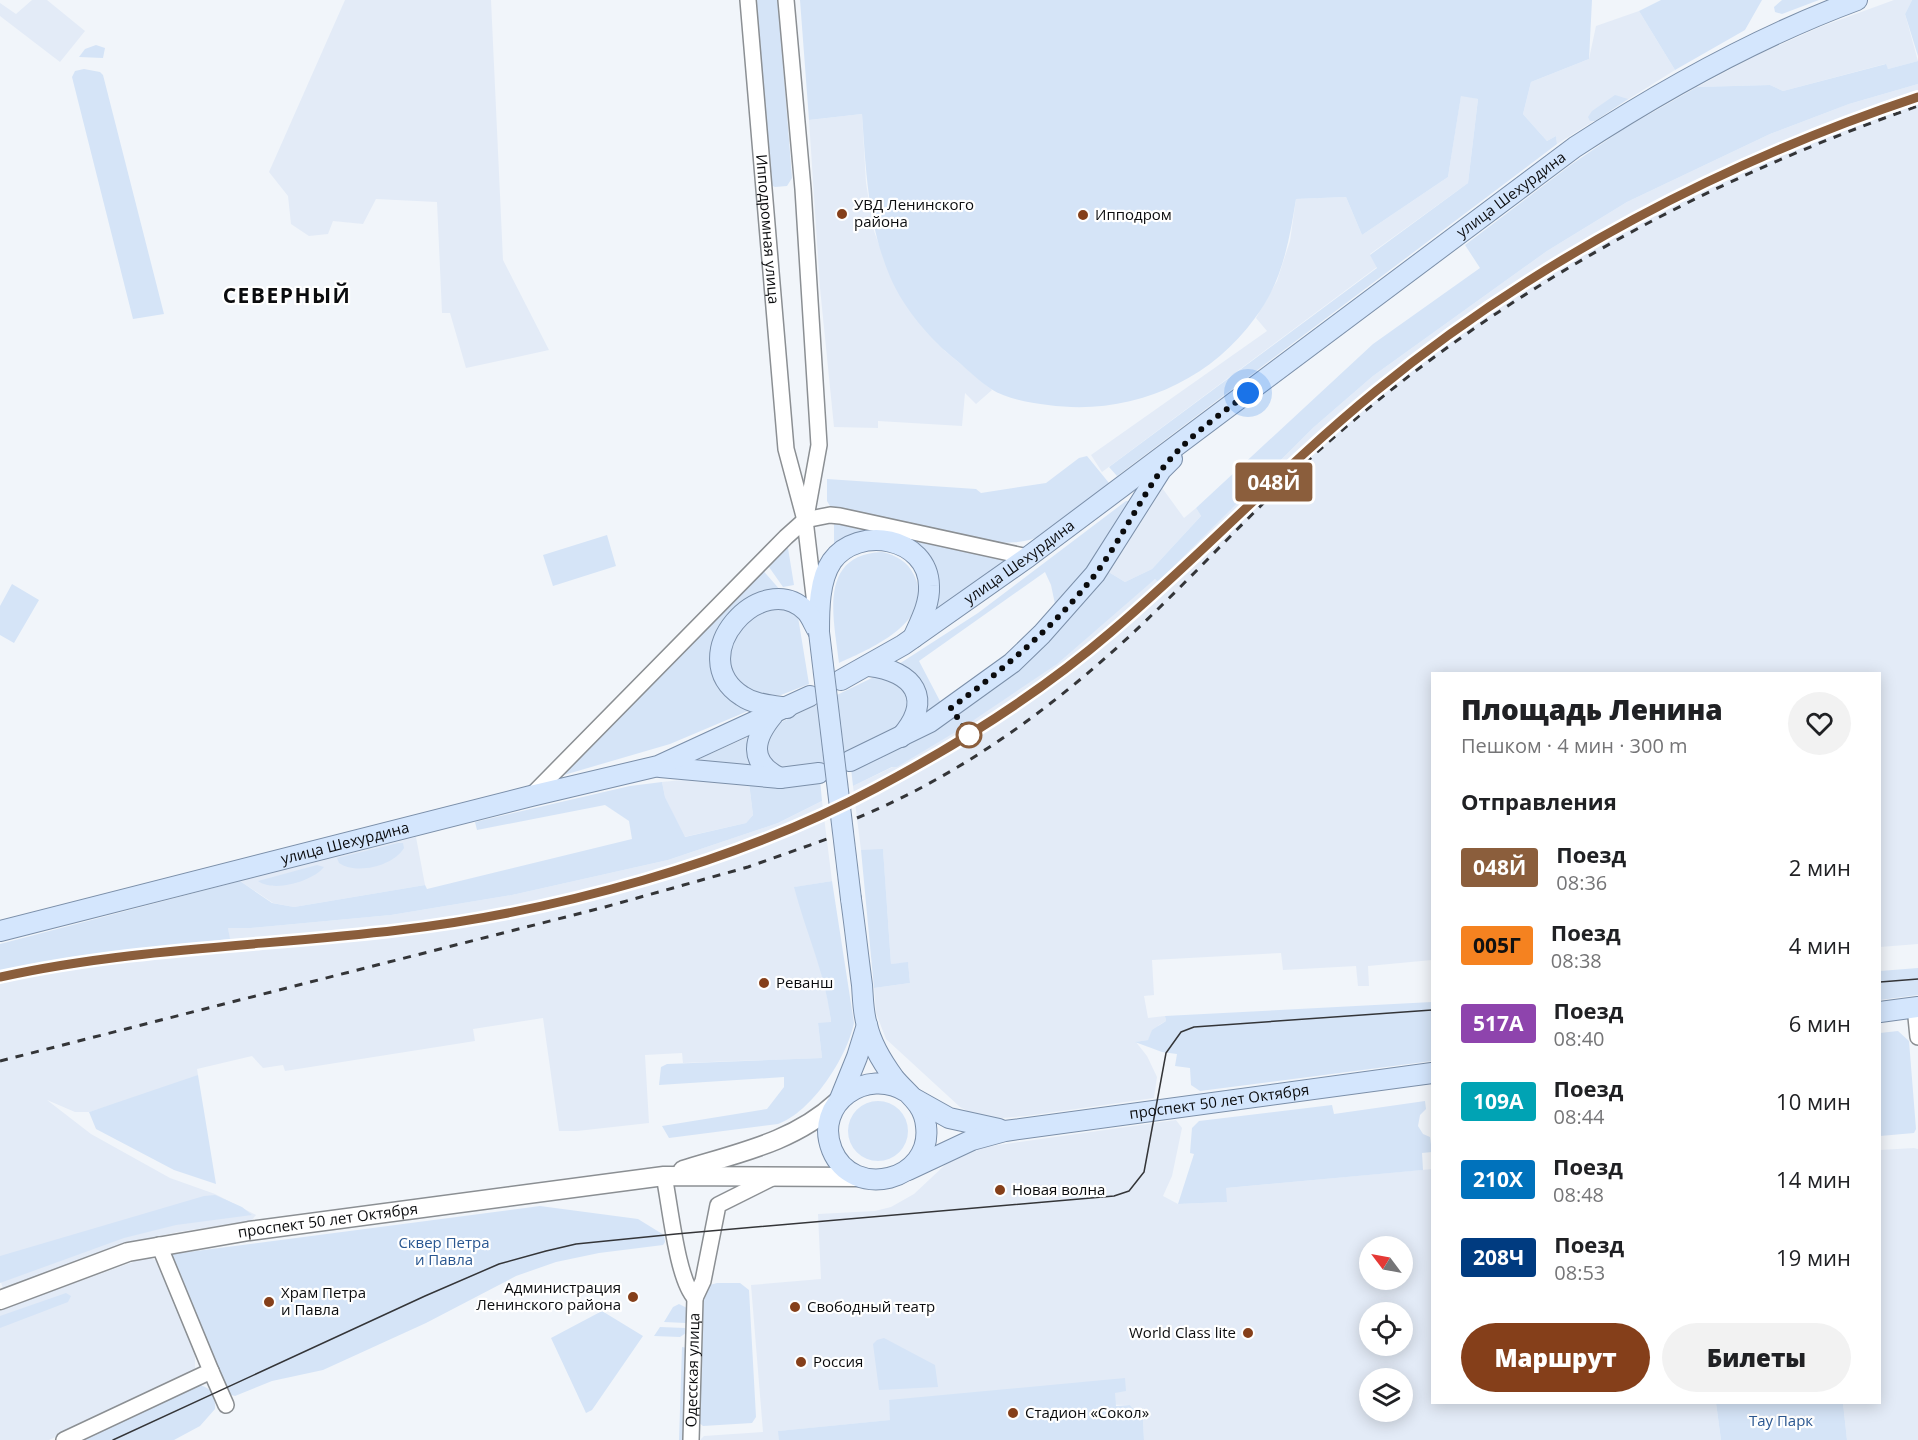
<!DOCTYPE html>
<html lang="ru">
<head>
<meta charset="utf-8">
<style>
	:root { --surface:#fff; --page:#f2f2f2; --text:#202124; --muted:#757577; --accent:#853f1a }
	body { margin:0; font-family:"Open Sans",sans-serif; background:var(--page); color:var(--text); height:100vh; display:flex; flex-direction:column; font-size:22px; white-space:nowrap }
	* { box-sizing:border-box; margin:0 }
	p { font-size:20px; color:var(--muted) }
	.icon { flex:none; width:33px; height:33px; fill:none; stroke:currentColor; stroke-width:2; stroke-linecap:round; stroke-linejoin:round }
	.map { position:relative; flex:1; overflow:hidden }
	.panel { position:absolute; left:1431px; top:672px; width:450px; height:732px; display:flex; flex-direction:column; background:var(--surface); border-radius:0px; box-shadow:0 3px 15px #0003 }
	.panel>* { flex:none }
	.badge { padding:0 12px; border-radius:4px; font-size:21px; line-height:39px }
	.needle { width:39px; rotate:302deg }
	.tools { position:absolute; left:1359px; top:1236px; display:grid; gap:12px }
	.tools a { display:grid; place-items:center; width:54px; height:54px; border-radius:50%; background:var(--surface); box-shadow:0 3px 15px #0003; font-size:30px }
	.you { position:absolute; width:30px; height:30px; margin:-15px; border:4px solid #fff; border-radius:50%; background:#1a73e8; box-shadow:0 0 0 9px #1a73e833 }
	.map>.badge { position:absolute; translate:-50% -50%; box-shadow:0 0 0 3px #fff }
	h2 { padding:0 30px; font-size:22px; line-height:54px }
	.round { display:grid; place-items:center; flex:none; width:63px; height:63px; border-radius:32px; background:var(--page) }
	.overview { display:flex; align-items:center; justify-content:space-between; height:102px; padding:0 30px }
	h1 { font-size:28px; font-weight:800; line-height:45px }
	.cta { display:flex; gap:12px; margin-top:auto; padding:12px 30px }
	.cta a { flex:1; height:69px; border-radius:36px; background:var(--accent); color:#fff; font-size:24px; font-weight:800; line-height:69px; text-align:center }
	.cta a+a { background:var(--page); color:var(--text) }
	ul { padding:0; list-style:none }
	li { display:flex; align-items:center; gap:18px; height:78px; padding:0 30px }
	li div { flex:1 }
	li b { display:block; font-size:22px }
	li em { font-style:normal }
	li .badge { min-width:66px; font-weight:700; text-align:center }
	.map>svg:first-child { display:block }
	.built { fill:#e3ebf7; fill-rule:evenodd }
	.green { fill:#d5e4f7 }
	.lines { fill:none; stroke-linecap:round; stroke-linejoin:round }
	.tertiary-casing { stroke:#8b8f93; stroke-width:18 }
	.secondary-casing { stroke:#8b8f93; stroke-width:21 }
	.primary-casing { stroke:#7b8fa9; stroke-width:22 }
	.tertiary { stroke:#fff; stroke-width:15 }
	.secondary { stroke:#fff; stroke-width:18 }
	.primary { stroke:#d4e6fd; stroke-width:20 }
	.tram { stroke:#343538; stroke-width:1.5 }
	.rail { stroke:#343538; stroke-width:3; stroke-dasharray:8 8; stroke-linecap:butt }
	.primary-bridge-casing { stroke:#7b8fa9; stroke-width:22; stroke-linecap:butt }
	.primary-bridge { stroke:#d4e6fd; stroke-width:20 }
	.line-casing { stroke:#fff; stroke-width:14 }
	.line { stroke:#8b5e3c; stroke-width:9 }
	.walk { stroke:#0b0c0e; stroke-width:6; stroke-dasharray:0 10.8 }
	.poi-dot { fill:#853f1a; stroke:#fff; stroke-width:2 }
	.stop-dot { fill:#fff; stroke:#8b5e3c; stroke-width:3 }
	.labels { text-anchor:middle; stroke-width:4.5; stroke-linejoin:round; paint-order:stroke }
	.street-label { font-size:15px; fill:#0b0c0e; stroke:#fff }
	.poi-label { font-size:15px; fill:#0b0c0e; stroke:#fff; text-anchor:start }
	.park-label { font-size:15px; fill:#2a5791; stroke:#fff }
	.district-label { font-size:21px; font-weight:bold; letter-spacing:1.5px; fill:#0b0c0e; stroke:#fff }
</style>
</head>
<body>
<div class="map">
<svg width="1918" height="1440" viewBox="0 0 1918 1440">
	<rect width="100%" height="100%" fill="#f1f5fa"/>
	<path class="built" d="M32,0H47L85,31L60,62L0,16V3L16,14Z
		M345,0H491L503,260L549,350L466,368L450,313H442L437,202L376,199L363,224L333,221L328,234L309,236L291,224L288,196L269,172Z
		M1894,0H1912L1905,14L1918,61L1888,69L1885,64L1783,91L1770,85L1697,87L1757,55L1820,27Z
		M1639,11L1675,70L1557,144L1556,136L1547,141L1523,114L1531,82L1589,59L1596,26Z
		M1918,84V944L1880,947V674H1432V960L1368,966L1369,986H1358L1356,966L1283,970L1281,953L1152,960L1154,995L1144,996L1148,1018L1165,1016L1166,1021L1159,1025L1148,1040L1136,1042L1147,1056L1157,1077L1154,1098L1026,1116L990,1119L978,1117L960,1107L886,1039L876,1013L874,988L910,983L908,963L891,964L883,850H861L853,786L897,765L1155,579L1158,582L1314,427L1373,376L1547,251L1627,202L1770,134L1849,104Z
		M1461,95L1478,99L1468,183L1370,254L1377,267L1102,472L1091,455L1267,331L1256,318L1277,281L1290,241L1296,199L1346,197L1362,235L1448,177Z
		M862,114L866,183L874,231L892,280L945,351L992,390L976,404L965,393L962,426L878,421V428L834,427L820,288L809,120Z
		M1160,485L1184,518L1196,508L1201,516L1152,569L1125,582L1107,571L1125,548Z
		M692,779L749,783L753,815L746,823L684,837L665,797L662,782Z
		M822,801L832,881L795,887L821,972L829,1005L831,1023H818L822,1058L683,1063L682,1053L645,1055L649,1123L577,1131H559L543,1018L473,1029L475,1041L285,1071L283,1065L263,1068L252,1056L197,1069L198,1075L188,1081L89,1112H75L47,1100L91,1134L170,1178L215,1194L256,1215L251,1221L178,1232L125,1244L3,1289L0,1279V974L96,954L229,939L228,928H251L391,915L512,895L668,860L778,823Z
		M416,837L425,885L294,907L273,903L240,881Z
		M1176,1120L1182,1128L1172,1176L1163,1196L1178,1204L1226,1202V1188L1432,1169V1402L1716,1403L1721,1440H1144L1143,1420L1130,1405L889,1401L891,1420L779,1431V1440H700L704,1436L763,1432L751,1285L821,1279L818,1214L875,1211L891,1207L914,1194L946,1164L970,1149ZM1370,1246H1402V1280H1370ZM1370,1312H1402V1346H1370ZM1370,1378H1402V1412H1370Z
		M1914,1148L1918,1149V1440H1847L1843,1403L1880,1402V1150Z
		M147,1257L158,1261L161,1267L195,1353V1369L185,1377L49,1440H0V1310Z"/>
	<path class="green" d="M756,0H778L792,178L787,186L775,187L769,184Z
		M800,0H1592L1589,59L1531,82L1523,114L1547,141L1556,136L1557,144L1117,476L1109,467L1377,268L1370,255L1468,183L1478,99L1461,96L1448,177L1362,235L1346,197L1296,199C1289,242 1282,283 1255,318C1207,384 1128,416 1048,405C1030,403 1007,399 991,389C979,381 968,370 956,360C930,339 905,310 891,279C868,226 866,171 862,114L809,120Z
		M1661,0H1762L1745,30L1675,70L1639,11Z
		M1782,0H1819L1782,14L1775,12L1774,7Z
		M1912,0H1918V56L1905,14Z
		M96,45L105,48L103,58L79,57L85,49Z
		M1918,61V84L1849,104L1770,134L1627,202L1547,251L1373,376L1314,427L1158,582L1155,579L1057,664L962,728L897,767H892L853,786L851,768L920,737L1107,571L1125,582L1152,569L1201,516L1196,508L1373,344L1480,268L1465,245L1572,164L1625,128L1697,87L1770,85L1783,91L1886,64L1888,69Z
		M84,69L100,72L103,75L164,314L133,319L72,77L75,71Z
		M1615,95L1628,99L1595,121H1590L1588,117L1592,111Z
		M1087,456L1109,483C1087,500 1064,523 1040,536C998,558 881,521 833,511L827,501V479L976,489L981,493L1046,483L1079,458Z
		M1126,501H1131L1098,558L1057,605L1055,604L1051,585L1045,572L919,661L941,703L925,718L907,670L899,664L978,613Z
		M834,518L1009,558L934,615L914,544L834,550Z
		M607,535L616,566L553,586L543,555Z
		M786,548H788L794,585L783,587L769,567Z
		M882,552C896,555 908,562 914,575C937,621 870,649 839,663C834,619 817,555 882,552Z
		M761,568L781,591L714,642L748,711L670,744L557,777Z
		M12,584L39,600L14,643L0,635V606Z
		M780,605L798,617L809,684L781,695H753L729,670L728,642L743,621Z
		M889,674L911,697L901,727C865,747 829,766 788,772L763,757L773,726L874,677Z
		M748,737L753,768L700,761L701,758Z
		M820,779L822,801L778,823L668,860L512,895L391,915L251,928H228L230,939L96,954L0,974V944L240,881L272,903L294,907L425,885L427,889L632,839L629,821L605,805L477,830L475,822L630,786L662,782L665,797L685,837L746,823L753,815L749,783Z
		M398,843H403L404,848C393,866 357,875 339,863L337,858Z
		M883,849L891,964L908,962L910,983L874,988L861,850Z
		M317,865L324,867C313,881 274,893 258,881Z
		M832,881L854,1023C847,1057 812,1112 778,1124L669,1138L662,1126L767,1109L784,1087V1077L659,1085L661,1067L667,1064L822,1058L818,1023L831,1022C826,975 806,933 794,887Z
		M1918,968V995L1880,1000V971Z
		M1432,1002V1061L1200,1091L1191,1085L1190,1068L1175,1066L1177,1054L1162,1052L1135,1042L1148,1040L1152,1030L1166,1021L1165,1016Z
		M1898,1031L1909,1041L1916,1129L1914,1133L1880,1136V1033Z
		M198,1075L216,1184L174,1170L96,1129L89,1112Z
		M1425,1101L1426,1109L1420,1115L1418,1126L1423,1134L1430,1137L1432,1152L1422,1153L1423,1170L1226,1188L1227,1202L1178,1204L1194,1154L1190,1153L1192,1128L1199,1121L1332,1105L1334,1114Z
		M848 1131a30 30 0 1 1 60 0a30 30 0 1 1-60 0Z
		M215,1195L242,1207L252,1215L176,1225L124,1238L0,1283V1256L204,1196Z
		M540,1206L638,1219L664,1235L665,1242L663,1245L599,1253L556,1262L516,1276L426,1323L323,1370L272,1381L235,1396L228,1394L170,1258L173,1254Z
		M717,1283H740L749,1290L756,1417L752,1423L703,1426L697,1421L702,1293L706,1286Z
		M66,1293L71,1296L68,1302L0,1328V1316Z
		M679,1304L687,1308L686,1323L664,1322L673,1307Z
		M602,1311L643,1336L592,1410L586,1413L551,1338Z
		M660,1327L685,1328L686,1333L680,1337L654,1336Z
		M884,1338L935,1365L938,1387L879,1390L873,1344L877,1340Z
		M682,1347L687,1348L684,1440H679Z
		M1125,1378L1126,1391L1115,1393L1116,1406L1130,1405L1143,1420L1144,1440H779L778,1431L890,1420L889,1400Z
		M195,1385C210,1385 216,1394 215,1409L200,1426L174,1440H75Z
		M1716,1403H1843L1847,1440H1721Z"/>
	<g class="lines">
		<defs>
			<g id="tertiary">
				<path id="s1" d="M748,0L786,449L805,520L815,604"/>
				<path d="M786,0L803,189L819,445L806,517"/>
				<path d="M531,796L786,537L805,520L830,515L840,516L1028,557"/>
				<path d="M1915,1007L1918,1037"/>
				<path d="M664,1176C670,1204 677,1280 695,1298"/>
				<path d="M695,1298L703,1281L718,1205L774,1177"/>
				<path d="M211,1371L226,1405"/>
				<path d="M64,1440L211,1371L159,1245"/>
				<path id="s2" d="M691,1440L695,1298"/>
			</g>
			<g id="secondary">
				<path d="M683,1170C738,1153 794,1142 837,1102"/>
				<path id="s3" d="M0,1300L128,1252L249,1231L664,1176L860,1177"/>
			</g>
			<g id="primary">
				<path d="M819,632C819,610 819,580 832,561C858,525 928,537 929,586C930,604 920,622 913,638"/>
				<path d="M869,666C914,671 934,699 901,737"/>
				<path id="s4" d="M841,680L903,645L1028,557L1575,147C1664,89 1757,37 1857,0"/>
				<path d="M787,708C772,705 755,705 742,696C681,656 762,567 806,611C811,616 814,625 818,631"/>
				<path d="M773,715C753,739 748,762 780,778"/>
				<path d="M850,761L930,722L1012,663L1042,634L1095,574L1161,470L1172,459"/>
				<path d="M660,767L780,778L819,773"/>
				<path d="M851,899C855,927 858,956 862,985C863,998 863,1013 867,1025C871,1043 883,1063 894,1078C907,1094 924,1103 926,1126C933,1181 853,1201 832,1150C813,1103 867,1066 907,1092"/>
				<path id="s5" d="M0,931L531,796L658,766L810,696"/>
				<path d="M1880,1012L1918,1007"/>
				<path d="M840,1099L857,1057L867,1025"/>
				<path d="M915,1099L949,1118L999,1129"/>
				<path id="s6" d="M908,1170L972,1140L1005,1131L1432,1073"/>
			</g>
		</defs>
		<use href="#tertiary" class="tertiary-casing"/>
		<use href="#secondary" class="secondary-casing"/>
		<use href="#primary" class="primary-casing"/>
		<use href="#tertiary" class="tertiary"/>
		<use href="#secondary" class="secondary"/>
		<use href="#primary" class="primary"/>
		<path class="tram" d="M1880,982L1918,979
			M113,1440L425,1296L499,1264L546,1251L576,1244L676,1234L1114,1196L1129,1191L1144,1172L1166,1053L1181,1032L1194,1027L1432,1010"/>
		<path class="rail" d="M1794,143L1850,120L1918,97
			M855,799C945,755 1034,698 1110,633C1155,595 1198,553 1241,513
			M857,818C954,778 1043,715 1121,644C1191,580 1254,508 1325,445C1499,292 1700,182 1918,106
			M0,977C133,947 270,948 405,930C540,912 701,872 824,813
			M0,1061L605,907L748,867L827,839"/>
		<defs>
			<path id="primary-bridge" d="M819,632L851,899"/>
		</defs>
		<use href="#primary-bridge" class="primary-bridge-casing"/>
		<use href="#primary-bridge" class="primary-bridge"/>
	</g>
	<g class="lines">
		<defs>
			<path id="line" d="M0,977C131,948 266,946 399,930C554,912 738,862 876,788C959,744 1040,693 1111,632C1202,555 1284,466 1376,391C1536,260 1723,162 1918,97"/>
		</defs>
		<use href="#line" class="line-casing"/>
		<use href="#line" class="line"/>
		<path class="walk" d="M969,735L951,708C1004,669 1053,628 1094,576C1119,543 1137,505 1160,472C1183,440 1217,417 1248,393"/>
	</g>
	<g class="poi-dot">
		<circle cx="842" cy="214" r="6"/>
		<circle cx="1083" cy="215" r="6"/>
		<circle cx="764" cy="983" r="6"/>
		<circle cx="1000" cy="1190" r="6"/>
		<circle cx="633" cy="1297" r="6"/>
		<circle cx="269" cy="1302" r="6"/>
		<circle cx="795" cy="1307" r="6"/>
		<circle cx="1248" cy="1333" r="6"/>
		<circle cx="801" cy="1362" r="6"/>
		<circle cx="1013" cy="1413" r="6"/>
	</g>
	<circle class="stop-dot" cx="969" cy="735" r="12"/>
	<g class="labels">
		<g class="street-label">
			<text dy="5" stroke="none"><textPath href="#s4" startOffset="828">улица Шехурдина</textPath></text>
			<text dy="5" stroke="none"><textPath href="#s1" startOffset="230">Ипподромная улица</textPath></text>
			<text dy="5" stroke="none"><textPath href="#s4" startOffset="214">улица Шехурдина</textPath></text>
			<text dy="5" stroke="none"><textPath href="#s5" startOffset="356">улица Шехурдина</textPath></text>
			<text dy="5" stroke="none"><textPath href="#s6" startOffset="321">проспект 50 лет Октября</textPath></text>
			<text dy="5" stroke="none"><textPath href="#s3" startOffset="339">проспект 50 лет Октября</textPath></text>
			<text dy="5" stroke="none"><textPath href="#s2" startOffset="70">Одесская улица</textPath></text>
		</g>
		<g class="poi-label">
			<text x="854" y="210">УВД Ленинского<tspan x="854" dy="17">района</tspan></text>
			<text x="1095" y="220">Ипподром</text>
			<text x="776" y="988">Реванш</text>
			<text x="1012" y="1195">Новая волна</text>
			<text x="621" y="1293" text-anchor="end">Администрация<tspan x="621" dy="17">Ленинского района</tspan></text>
			<text x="281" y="1298">Храм Петра<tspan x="281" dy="17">и Павла</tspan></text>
			<text x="807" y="1312">Свободный театр</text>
			<text x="1236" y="1338" text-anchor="end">World Class lite</text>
			<text x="813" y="1367">Россия</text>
			<text x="1025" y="1418">Стадион «Сокол»</text>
		</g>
		<g class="park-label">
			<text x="444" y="1248">Сквер Петра<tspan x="444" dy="17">и Павла</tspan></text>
			<text x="1781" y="1426">Тау Парк</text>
		</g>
		<g class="district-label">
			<text x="287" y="303">СЕВЕРНЫЙ</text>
		</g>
	</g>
</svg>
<div class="tools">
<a><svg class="needle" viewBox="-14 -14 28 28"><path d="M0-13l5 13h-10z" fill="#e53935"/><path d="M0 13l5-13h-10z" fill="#757577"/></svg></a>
<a><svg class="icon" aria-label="locate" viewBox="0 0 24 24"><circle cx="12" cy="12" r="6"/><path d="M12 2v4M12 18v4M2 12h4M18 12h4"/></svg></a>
<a><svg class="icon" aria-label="layers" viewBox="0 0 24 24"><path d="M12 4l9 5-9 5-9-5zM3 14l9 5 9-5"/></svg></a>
</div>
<div class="you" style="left:1248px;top:393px"></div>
<b class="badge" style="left:1274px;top:482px;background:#8b5e3c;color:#fff">048Й</b>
<section class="panel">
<div class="overview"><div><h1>Площадь Ленина</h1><p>Пешком · 4 мин · 300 m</p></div><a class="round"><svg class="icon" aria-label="heart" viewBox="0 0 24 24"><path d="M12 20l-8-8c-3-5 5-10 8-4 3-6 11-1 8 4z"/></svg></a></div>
<h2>Отправления</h2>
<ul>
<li><span class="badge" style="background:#8b5e3c;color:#fff">048Й</span><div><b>Поезд</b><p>08:36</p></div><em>2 мин</em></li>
<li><span class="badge" style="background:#f58220;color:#111">005Г</span><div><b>Поезд</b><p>08:38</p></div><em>4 мин</em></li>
<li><span class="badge" style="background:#8e44ad;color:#fff">517А</span><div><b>Поезд</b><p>08:40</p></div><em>6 мин</em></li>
<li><span class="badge" style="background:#00a3b4;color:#fff">109А</span><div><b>Поезд</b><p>08:44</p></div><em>10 мин</em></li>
<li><span class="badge" style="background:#0072bc;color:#fff">210Х</span><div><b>Поезд</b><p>08:48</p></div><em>14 мин</em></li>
<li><span class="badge" style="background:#003b80;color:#fff">208Ч</span><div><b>Поезд</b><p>08:53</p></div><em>19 мин</em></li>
</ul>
<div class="cta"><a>Маршрут</a><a>Билеты</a></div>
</section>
</div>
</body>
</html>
